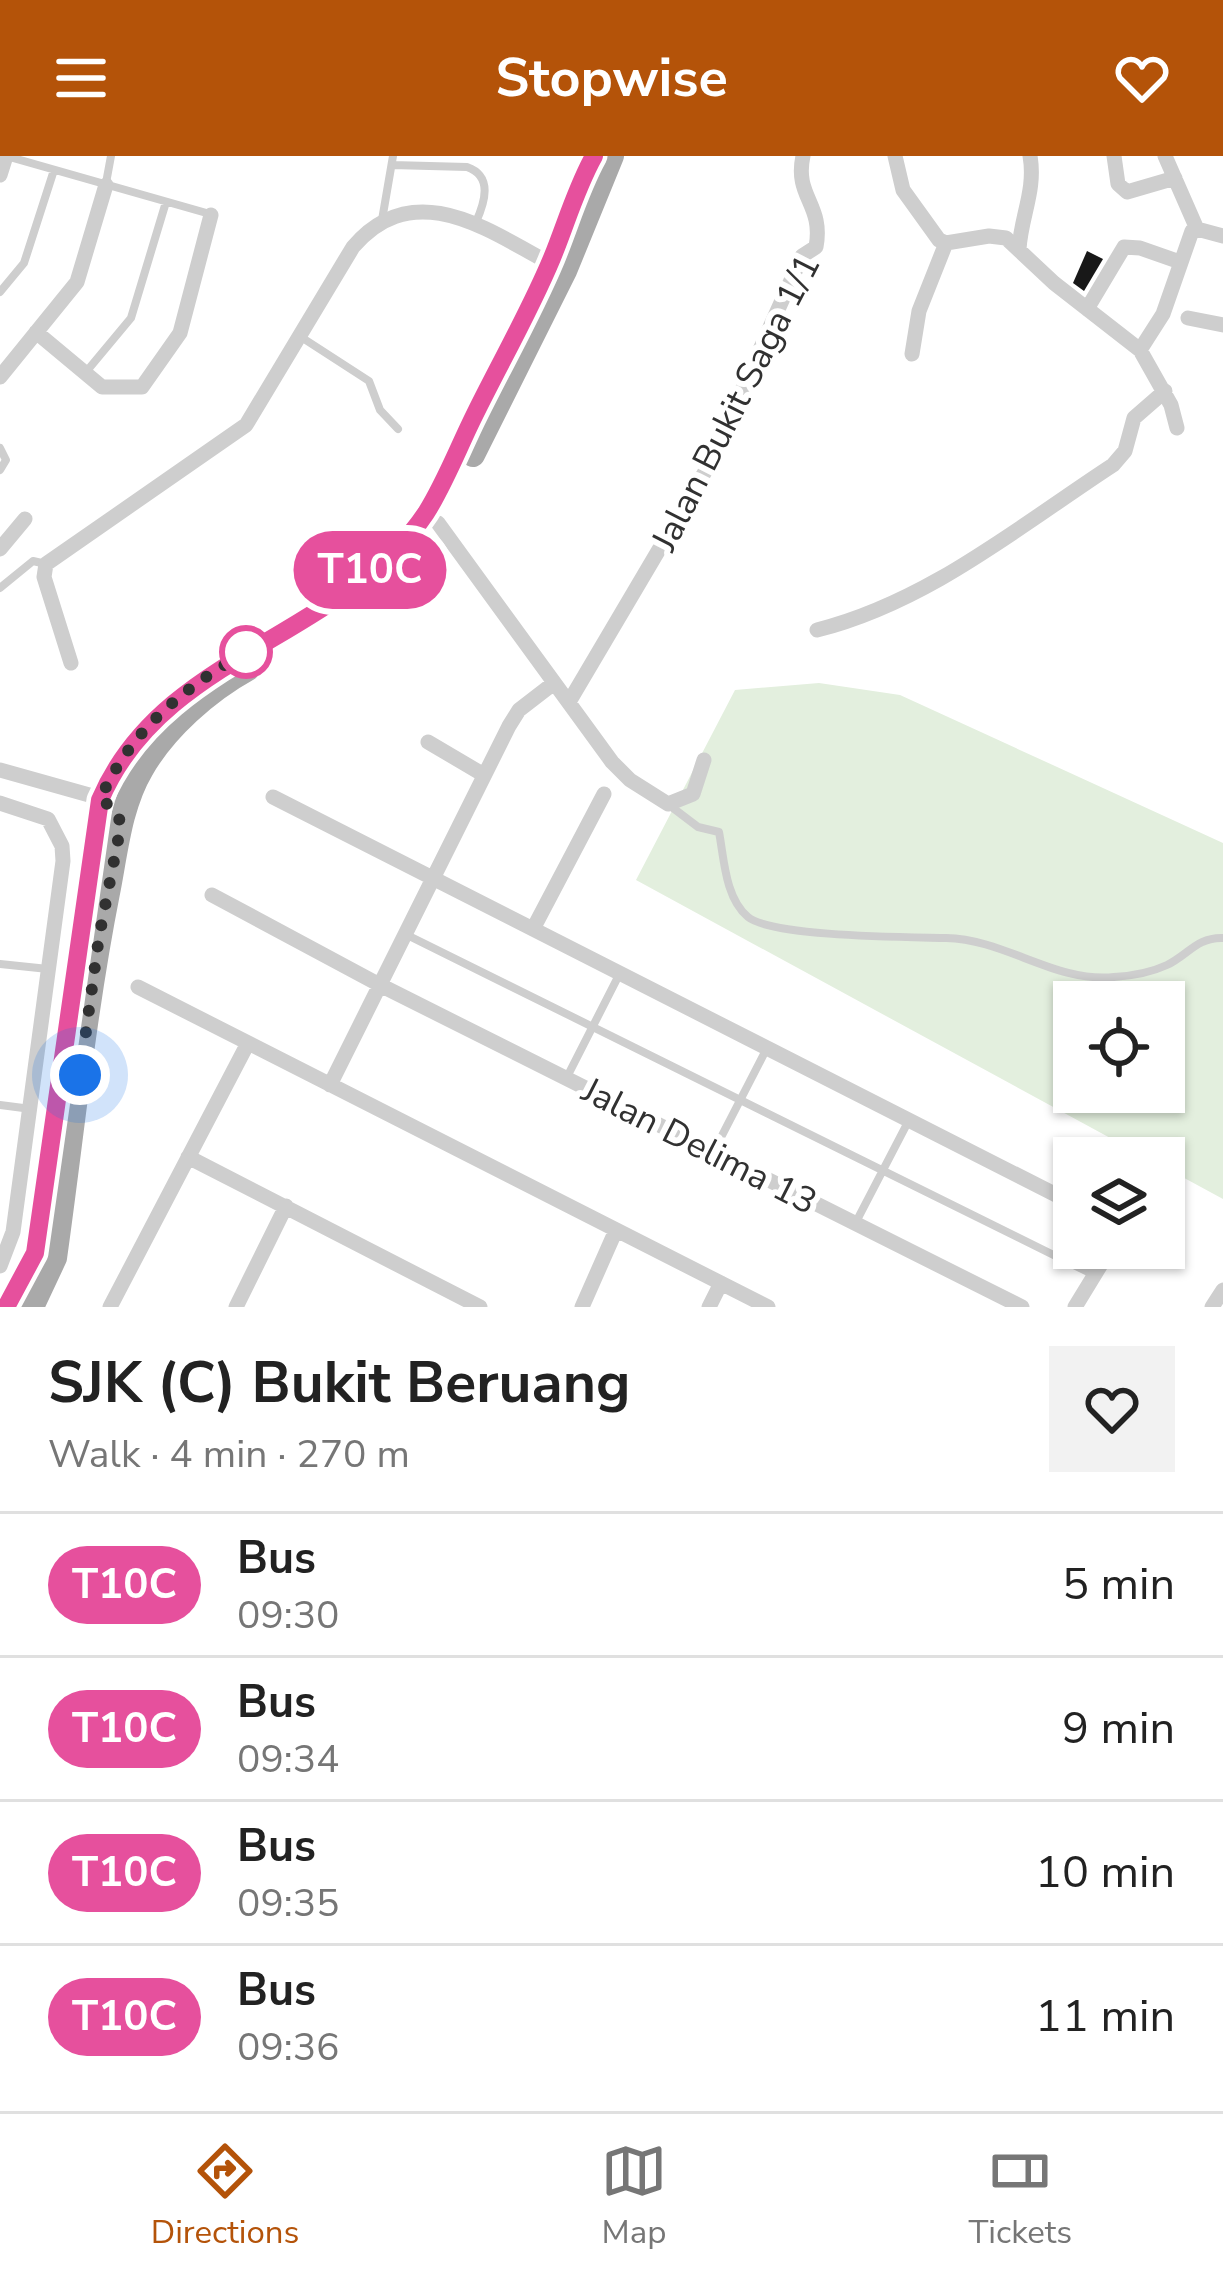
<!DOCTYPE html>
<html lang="en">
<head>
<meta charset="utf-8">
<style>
	:root { --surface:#fff; --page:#f2f2f2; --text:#222; --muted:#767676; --line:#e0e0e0; --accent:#b45309 }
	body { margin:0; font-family:"Nunito Sans",sans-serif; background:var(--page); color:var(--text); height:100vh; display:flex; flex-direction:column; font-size:45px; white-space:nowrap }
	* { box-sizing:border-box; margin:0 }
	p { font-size:39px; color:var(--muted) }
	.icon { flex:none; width:66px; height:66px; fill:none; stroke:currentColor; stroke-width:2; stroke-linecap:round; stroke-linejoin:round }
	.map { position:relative; height:1151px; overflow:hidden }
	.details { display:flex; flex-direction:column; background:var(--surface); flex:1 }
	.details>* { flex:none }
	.badge { padding:0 24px; border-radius:39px; font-size:42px; line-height:78px }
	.controls { position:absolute; left:1053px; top:825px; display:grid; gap:24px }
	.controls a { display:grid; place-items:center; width:132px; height:132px; border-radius:0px; background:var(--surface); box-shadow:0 3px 9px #0004; font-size:60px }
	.you { position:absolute; width:60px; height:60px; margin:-30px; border:9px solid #fff; border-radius:50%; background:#1a73e8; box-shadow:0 0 0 18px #1a73e833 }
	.map>.badge { position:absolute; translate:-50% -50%; box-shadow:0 0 0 6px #fff }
	.round { display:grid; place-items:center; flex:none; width:126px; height:126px; border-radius:0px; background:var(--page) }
	.summary { display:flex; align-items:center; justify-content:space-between; height:204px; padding:0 48px }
	h1 { font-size:57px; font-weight:700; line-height:90px }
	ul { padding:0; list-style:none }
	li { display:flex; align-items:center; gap:36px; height:144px; padding:0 48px; border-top:3px solid var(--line) }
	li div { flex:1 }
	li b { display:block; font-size:45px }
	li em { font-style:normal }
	li .badge { min-width:132px; font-weight:700; text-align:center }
	header { display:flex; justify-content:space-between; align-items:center; height:156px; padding:0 48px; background:var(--accent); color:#fff; font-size:54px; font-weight:700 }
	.tab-bar { display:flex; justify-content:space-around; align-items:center; height:168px; border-top:3px solid var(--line); background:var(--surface); font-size:33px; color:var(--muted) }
	.tab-bar a { display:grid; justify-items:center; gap:6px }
	.tab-bar .selected { color:var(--accent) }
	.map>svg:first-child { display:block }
	.green { fill:#e3efde; fill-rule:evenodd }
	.building { fill:#181818 }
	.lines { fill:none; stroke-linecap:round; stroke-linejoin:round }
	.lane { stroke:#cecece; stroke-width:8 }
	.street { stroke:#cecece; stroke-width:15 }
	.primary { stroke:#a9a9a9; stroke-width:24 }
	.line-casing { stroke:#fff; stroke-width:27 }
	.line { stroke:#e6509d; stroke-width:18 }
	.walk { stroke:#313131; stroke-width:12; stroke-dasharray:0 21.6 }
	.stop-dot { fill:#fff; stroke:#e6509d; stroke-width:6 }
	.labels { text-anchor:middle; stroke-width:12; stroke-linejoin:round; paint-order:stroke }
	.street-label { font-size:36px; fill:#313131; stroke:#fff }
</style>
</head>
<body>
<header><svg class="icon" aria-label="menu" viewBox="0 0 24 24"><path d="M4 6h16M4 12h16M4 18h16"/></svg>Stopwise<svg class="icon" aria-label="heart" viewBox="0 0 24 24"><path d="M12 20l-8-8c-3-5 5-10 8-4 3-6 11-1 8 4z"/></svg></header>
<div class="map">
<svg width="1223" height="1151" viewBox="0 0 1223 1151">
	<rect width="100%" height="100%" fill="#fff"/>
	<path class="green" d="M819,527L900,539L1223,687V1043L1164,1011V1002H1147L636,724L735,534ZM1074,846H1164V936H1074Z"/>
	<path class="building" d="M1087,95L1103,103L1084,135L1073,127Z"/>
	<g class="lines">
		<path class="lane" d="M6,0L210,58
			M392,9L467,11C493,20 485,46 476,66
			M106,27L111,0
			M382,64L393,0
			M0,136L24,107L54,14
			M301,181L369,225L380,254L398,273
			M86,216L131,162L166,46
			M0,292L6,304L0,314
			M0,432L33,405L46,408
			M669,649L698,671L719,676C724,702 725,742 748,761C773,781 909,781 946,782C1005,783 1055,827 1114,821C1130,820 1152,816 1167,809C1188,799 1197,781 1223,782
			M405,778L1094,1119
			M0,808L48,813
			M567,921L620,817
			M0,949L31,953
			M714,995L767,892
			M856,1066L909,964"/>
		<path class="street" d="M895,0L903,34L939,84L946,87L989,80L1006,82L1054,127L1140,194
			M1114,0L1118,28L1127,36L1175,22
			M1165,0L1197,73
			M0,19L6,0
			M1019,93C1021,60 1036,34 1030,0
			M1087,153L1124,91L1140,92L1180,106
			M1188,162L1223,169
			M36,176L102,231H142L180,177L211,59
			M912,198L919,155L946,87
			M0,221L77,126L106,29
			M1177,272L1171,249L1140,194L1163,158L1192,75L1197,73L1223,80
			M438,367L612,606L630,624L668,648L693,638L704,604
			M0,393L25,363
			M817,474C928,446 1018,371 1113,309L1125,295L1134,262L1165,235
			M71,507L44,421L46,408L246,269L353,91C416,17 493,78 557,111
			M569,546L706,314L802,100L816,91C824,48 794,41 803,0
			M428,586L484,619
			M0,614L107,644
			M273,641L1074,1048
			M0,647L48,663L62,690L63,705L13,1076L0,1110
			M212,739L378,828L1022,1151
			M533,773L604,638
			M138,831L768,1151
			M330,929L509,570L519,554L554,527
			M188,1001L480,1151
			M110,1151L248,887
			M236,1151L286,1050
			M582,1151L616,1074
			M709,1151L721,1127
			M1075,1151L1111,1092
			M1212,1151L1223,1134"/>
		<path class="primary" d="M473,299L565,115L612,0
			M6,1151L35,1097L100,643C164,496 341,484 426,357C445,327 459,290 475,258C500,207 530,155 552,102C566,68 576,32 594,0
			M32,1151L55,1102C72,981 84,858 108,737C116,697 120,650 142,613C165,573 208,535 248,513"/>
	</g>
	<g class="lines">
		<defs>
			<path id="line" d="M6,1151L35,1097L100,644C163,496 341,484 426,357C445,327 459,290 475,258C500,207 530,155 552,102C566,68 576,32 594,0"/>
		</defs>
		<use href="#line" class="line-casing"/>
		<use href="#line" class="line"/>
		<path class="walk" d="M80,919L99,781L121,669L116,653L100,644C129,576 183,532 246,496"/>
	</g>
	<circle class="stop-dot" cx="246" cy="496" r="24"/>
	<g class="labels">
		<g class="street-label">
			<text transform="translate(735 246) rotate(-63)" y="13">Jalan Bukit Saga 1/1</text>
			<text transform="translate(700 989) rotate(27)" y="13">Jalan Delima 13</text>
		</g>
	</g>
</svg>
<div class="controls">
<a><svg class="icon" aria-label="locate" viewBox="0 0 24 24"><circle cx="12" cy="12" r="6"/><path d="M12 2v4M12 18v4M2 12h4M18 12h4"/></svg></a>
<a><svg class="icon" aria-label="layers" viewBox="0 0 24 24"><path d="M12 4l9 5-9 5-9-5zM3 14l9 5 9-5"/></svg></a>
</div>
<div class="you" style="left:80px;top:919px"></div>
<b class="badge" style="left:370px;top:414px;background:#e6509d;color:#fff">T10C</b>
</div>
<section class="details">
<div class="summary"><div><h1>SJK (C) Bukit Beruang</h1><p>Walk · 4 min · 270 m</p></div><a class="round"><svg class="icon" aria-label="heart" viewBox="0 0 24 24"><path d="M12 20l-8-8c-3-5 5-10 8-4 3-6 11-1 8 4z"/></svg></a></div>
<ul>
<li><span class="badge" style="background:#e6509d;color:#fff">T10C</span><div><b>Bus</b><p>09:30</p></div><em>5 min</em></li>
<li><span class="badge" style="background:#e6509d;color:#fff">T10C</span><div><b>Bus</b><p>09:34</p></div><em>9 min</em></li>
<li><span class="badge" style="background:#e6509d;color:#fff">T10C</span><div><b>Bus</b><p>09:35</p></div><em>10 min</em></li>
<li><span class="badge" style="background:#e6509d;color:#fff">T10C</span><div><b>Bus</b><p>09:36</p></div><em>11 min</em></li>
</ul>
</section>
<nav class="tab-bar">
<a class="selected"><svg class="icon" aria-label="directions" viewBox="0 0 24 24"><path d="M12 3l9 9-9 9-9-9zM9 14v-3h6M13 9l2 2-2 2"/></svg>Directions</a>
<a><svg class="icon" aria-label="map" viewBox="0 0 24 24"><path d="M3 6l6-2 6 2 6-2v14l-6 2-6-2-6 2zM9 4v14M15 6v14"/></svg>Map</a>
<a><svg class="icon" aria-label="tickets" viewBox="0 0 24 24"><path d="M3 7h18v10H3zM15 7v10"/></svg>Tickets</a>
</nav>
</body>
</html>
